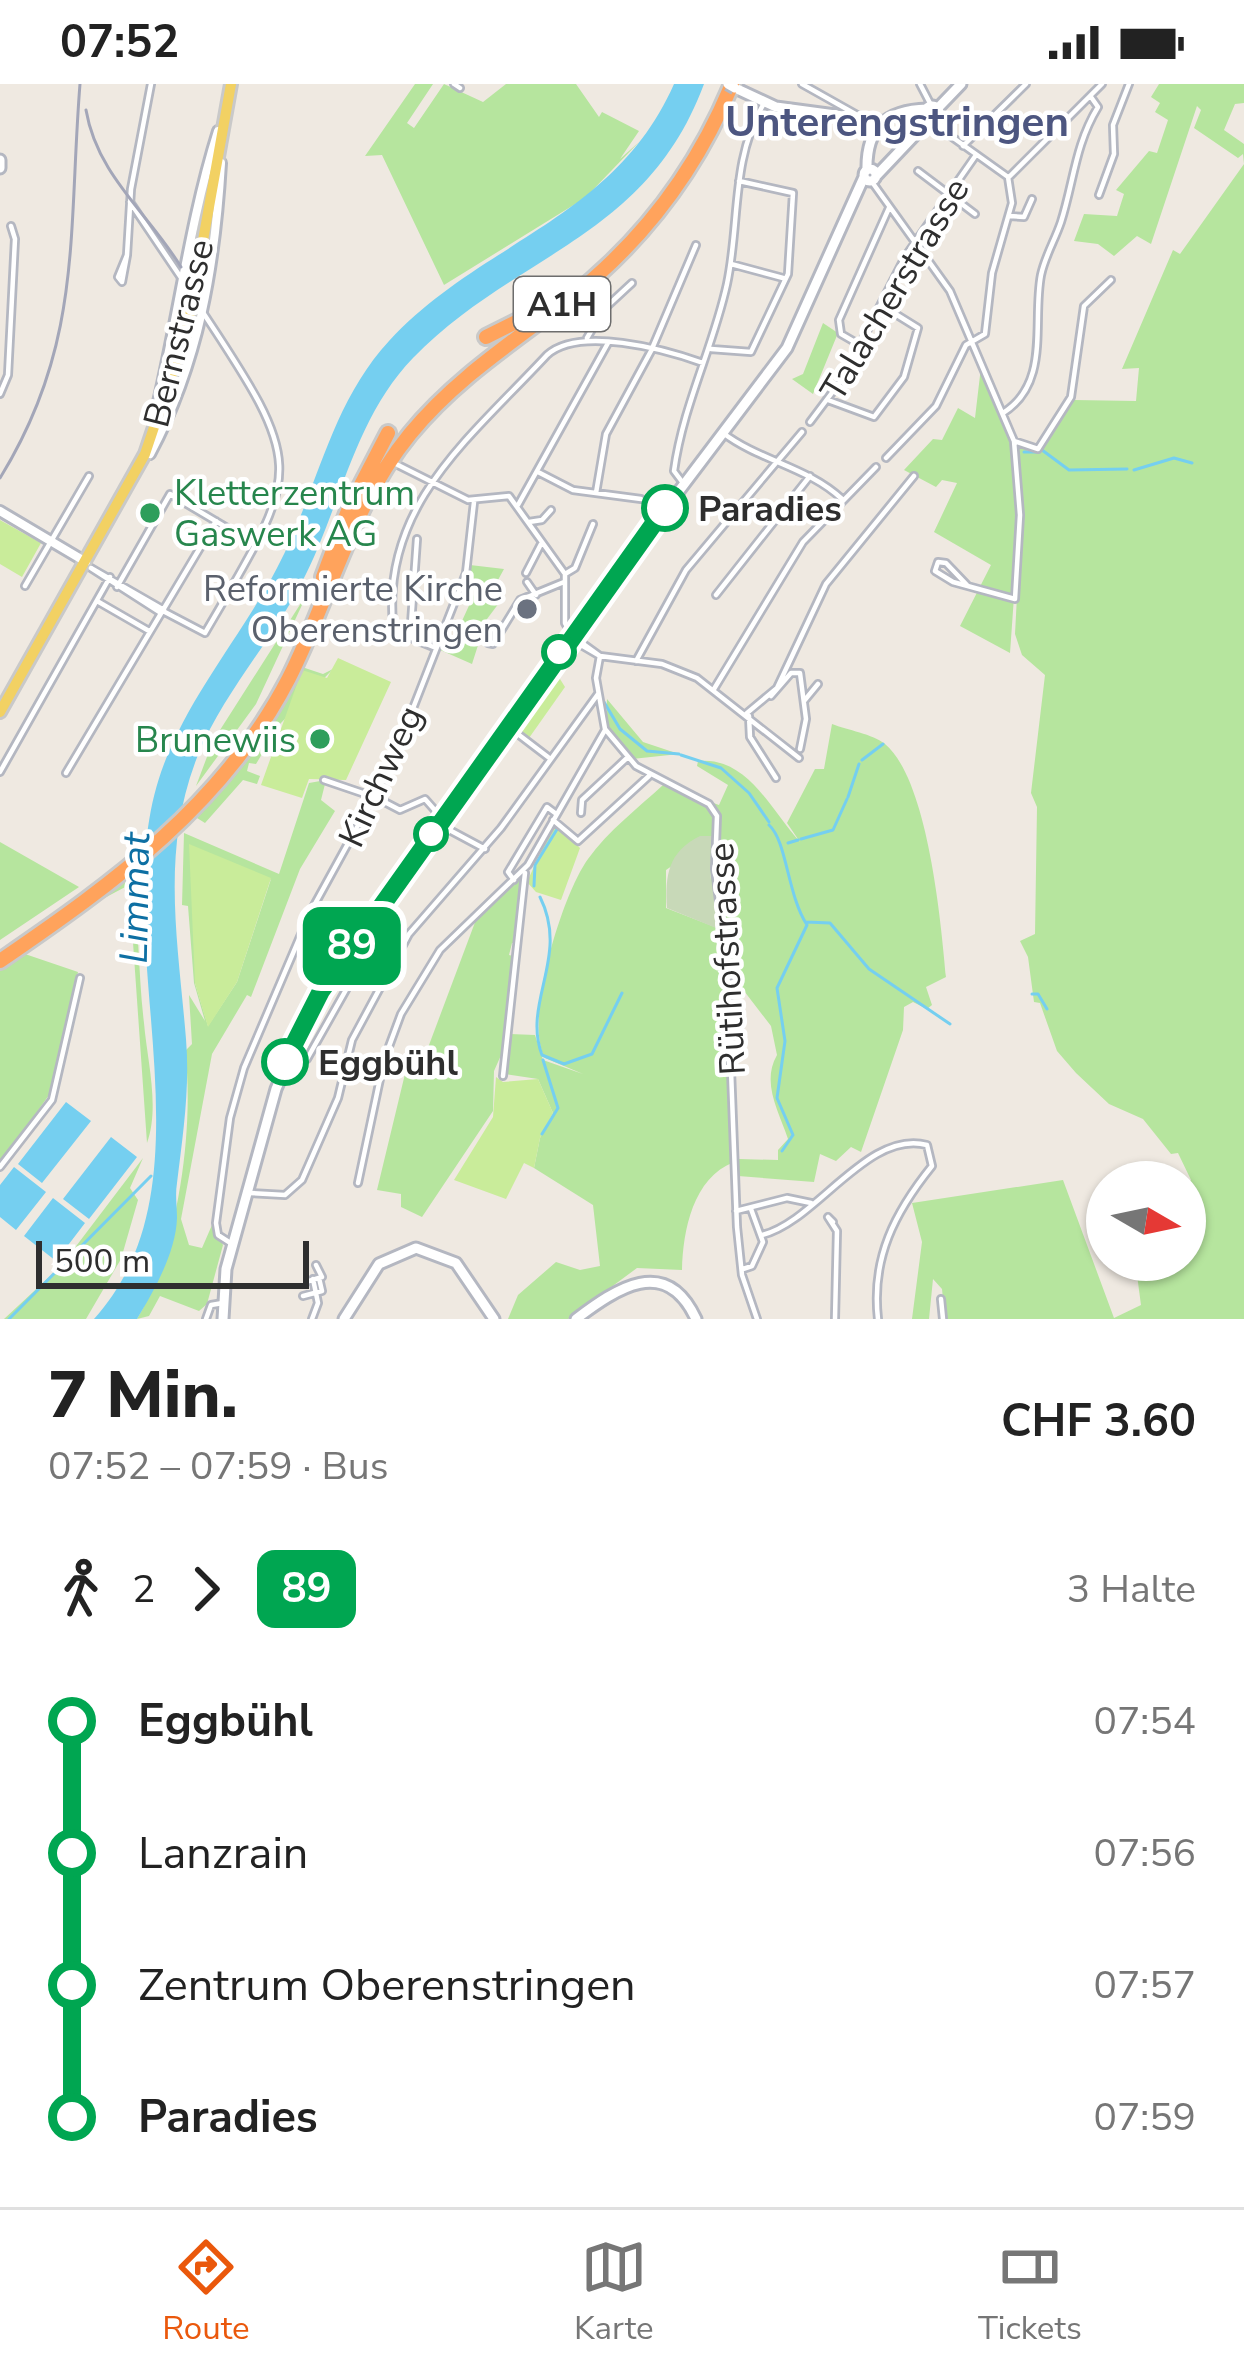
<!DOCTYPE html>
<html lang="de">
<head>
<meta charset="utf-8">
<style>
	:root { --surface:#fff; --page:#f2f2f2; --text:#222; --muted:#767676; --line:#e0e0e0; --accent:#ea580c }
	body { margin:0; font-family:"Nunito Sans",sans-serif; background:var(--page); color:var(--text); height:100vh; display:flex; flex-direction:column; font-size:45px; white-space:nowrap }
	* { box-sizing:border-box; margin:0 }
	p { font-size:39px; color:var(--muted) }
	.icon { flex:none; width:66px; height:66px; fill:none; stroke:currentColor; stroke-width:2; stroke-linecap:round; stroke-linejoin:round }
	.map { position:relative; height:1235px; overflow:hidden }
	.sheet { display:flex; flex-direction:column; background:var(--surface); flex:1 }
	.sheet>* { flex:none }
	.badge { padding:0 24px; border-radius:18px; font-size:42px; line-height:78px }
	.needle { width:78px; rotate:99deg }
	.buttons { position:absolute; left:1086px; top:1077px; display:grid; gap:24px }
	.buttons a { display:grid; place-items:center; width:120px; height:120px; border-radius:50%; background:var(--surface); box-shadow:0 3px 9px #0004; font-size:60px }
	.scale { position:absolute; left:36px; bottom:30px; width:273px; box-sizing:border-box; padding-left:12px; border:6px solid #2e2e2e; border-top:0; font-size:33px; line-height:42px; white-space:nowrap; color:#2e2e2e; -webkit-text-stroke:9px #fff; paint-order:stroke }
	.map>.badge { position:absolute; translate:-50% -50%; box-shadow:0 0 0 6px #fff }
	.legs { display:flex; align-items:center; gap:18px; height:132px; padding:0 48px; font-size:39px }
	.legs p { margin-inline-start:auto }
	.overview { display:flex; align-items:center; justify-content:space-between; height:204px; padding:0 48px }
	h1 { font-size:66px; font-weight:800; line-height:90px }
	ul { padding:0 48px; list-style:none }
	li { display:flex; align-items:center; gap:42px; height:132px; font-size:45px }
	li i { display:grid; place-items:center; width:18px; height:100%; margin:0 15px; background:currentColor }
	li i::after { content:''; width:30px; height:30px; margin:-15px; border:9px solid; border-radius:50%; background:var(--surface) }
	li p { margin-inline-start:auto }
	li:first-child i { background:linear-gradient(#0000 50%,currentColor 0) }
	li:last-child i { background:linear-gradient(currentColor 50%,#0000 0) }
	.status { display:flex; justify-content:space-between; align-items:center; height:84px; padding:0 60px; background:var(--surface); direction:ltr }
	.status svg { height:33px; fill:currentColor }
	.menu { display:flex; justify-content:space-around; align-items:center; height:168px; border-top:3px solid var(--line); background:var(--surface); font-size:33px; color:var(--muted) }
	.menu a { display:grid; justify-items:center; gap:6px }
	.menu .active { color:var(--accent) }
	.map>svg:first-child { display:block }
	.green { fill:#b6e59e; fill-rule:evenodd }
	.cemetery { fill:#c8d9b8 }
	.pitch { fill:#c9ec9a }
	.water { fill:#75cff0 }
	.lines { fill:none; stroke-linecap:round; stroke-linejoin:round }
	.stream { stroke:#75cff0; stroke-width:3 }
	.minor-casing { stroke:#b4b7c1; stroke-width:10 }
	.tertiary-casing { stroke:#b4b7c1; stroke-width:14 }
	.secondary-casing { stroke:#b4b7c1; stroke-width:15 }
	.primary-casing { stroke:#c9c9c9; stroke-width:16 }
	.motorway-casing { stroke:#c9c9c9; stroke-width:20 }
	.minor { stroke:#fff; stroke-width:4.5 }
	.tertiary { stroke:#fff; stroke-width:8 }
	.secondary { stroke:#fff; stroke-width:9 }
	.primary { stroke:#f2d163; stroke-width:10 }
	.motorway { stroke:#ffa35c; stroke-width:14 }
	.rail { stroke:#a3a6b8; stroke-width:3 }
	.secondary-bridge-casing { stroke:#b4b7c1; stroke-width:15; stroke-linecap:butt }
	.primary-bridge-casing { stroke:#c9c9c9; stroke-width:16; stroke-linecap:butt }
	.secondary-bridge { stroke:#fff; stroke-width:9 }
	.primary-bridge { stroke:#f2d163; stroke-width:10 }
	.line-1-casing { stroke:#fff; stroke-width:27 }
	.line-1 { stroke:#00a651; stroke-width:18 }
	.stop-1-dot { fill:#fff; stroke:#00a651; stroke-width:6 }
	.leisure-dot { fill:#2e9e5b; stroke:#fff; stroke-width:4.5 }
	.worship-dot { fill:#6b7280; stroke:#fff; stroke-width:4.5 }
	.labels { text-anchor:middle; stroke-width:9; stroke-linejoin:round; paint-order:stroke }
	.shield { fill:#fff; stroke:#6d6d6d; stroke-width:3 }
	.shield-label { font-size:33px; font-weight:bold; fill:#2e2e2e }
	.street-label { font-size:36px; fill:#2e2e2e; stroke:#fff }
	.leisure-label { font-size:36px; fill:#27864d; stroke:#fff; text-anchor:start }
	.stop-label { font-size:36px; font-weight:bold; fill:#2e2e2e; stroke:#fff; text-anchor:start }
	.worship-label { font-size:36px; fill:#5b616d; stroke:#fff; text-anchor:end }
	.water-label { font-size:39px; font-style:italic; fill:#0d6fa3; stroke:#fff }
	.quarter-label { font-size:42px; font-weight:bold; fill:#4d5680; stroke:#fff }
</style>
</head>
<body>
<div class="status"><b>07:52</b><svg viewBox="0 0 49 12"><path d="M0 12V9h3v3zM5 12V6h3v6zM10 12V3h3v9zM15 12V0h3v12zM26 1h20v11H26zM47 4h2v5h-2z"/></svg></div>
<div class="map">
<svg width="1244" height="1235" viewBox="0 0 1244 1235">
	<rect width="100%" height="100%" fill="#efe9e1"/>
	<path class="green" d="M415,0H433L407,39L414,44L444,0L483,18L506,0H576L599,33L602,28L639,47L620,75L639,58L585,114L444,201L382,71L365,72Z
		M1159,0H1244V19L1235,20L1224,46L1244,60V1235H945L942,1205L933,1195L929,1235H912L922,1158L912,1119L1063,1096L1114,1234L1141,1221L1135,1176H1185V1104L1191,1096L1178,1069L1171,1070L1143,1035L1109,1020L1076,989L1057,967L1040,919L1034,918L1028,873L1020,857L1035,850L1037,723L1031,709L1045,591L1022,571L1015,550L1022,417L1017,361L1030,368L1042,364L1049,345L1074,316L1136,317L1139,284L1122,285L1173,166L1180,170L1244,80L1243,70L1238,74L1194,44L1201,26L1197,22L1151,160L1137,152L1114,172L1098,160L1074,157L1084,130L1117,132L1124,110L1116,106L1149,67L1157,69L1168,36L1155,28L1160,19L1151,13Z
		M823,239L838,249L813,310L792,295L803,290Z
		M981,283L1012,355L1020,428L1010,569L960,542L991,481L934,448L957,399L942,396L936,403L904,386L933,355L942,356L958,324L975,334Z
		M470,481L504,485L492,507L502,515L475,551L480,555L472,580L438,565L440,560L450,563L478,502L464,495Z
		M308,508L256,620L196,702L213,657Z
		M302,583L323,590L333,585L280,640L256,680L249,679L247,687L260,692L257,700L243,696L205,739L197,734L240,685Z
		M607,615L643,658L679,670L632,675L606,642Z
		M832,640C847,646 873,650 885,660C928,696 941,837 946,893L926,903L932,921L927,925L913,918L904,923L903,946L861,1068L851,1063L836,1077L820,1070L814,1098L738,1092L739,1075L778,1076V1066L788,1055C779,1027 761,999 777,971L771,942L728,886L734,1078C693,1094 683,1146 682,1186L637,1184L568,1235H508L518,1211L556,1178L580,1186L600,1182L593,1121L534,1084L540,1054L553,1029L538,995L505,990L510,950L535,951L543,976L583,990L545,974C523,936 563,809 588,775C608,747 638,724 663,701L719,721L728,701L697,682L698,677C747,672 771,726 800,758L787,739L815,685H824ZM716,752L710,785L715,843L666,824V786Z
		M326,696L321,716L335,727L300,785L251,913L247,911L212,970L181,1135L189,1161L202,1164L212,1141L223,1161L207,1220L199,1227L160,1212L149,1232L137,1235C177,1168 195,1045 185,967L192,960L189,911L205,937L194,899L188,822L182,821L184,749L279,790L309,699ZM271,795L237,898L208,942L195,899Z
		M0,758L79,803L0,856Z
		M130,792C140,841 138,890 144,939C147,976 160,1023 147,1059L129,801L95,819Z
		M521,793L517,859H512L509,871L517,873L506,960L494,987L493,1027L422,1133L401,1123V1110L377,1106L411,965L426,969L477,833Z
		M25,870L78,888L54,1004L0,1080V887Z
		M143,1074L130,1104L138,1116L121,1175L86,1235H4L61,1182Z"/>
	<path class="cemetery" d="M700,752H716L710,790L720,841L716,844L667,824C665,791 668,768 700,752Z"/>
	<path class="pitch" d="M0,436L41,459L22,493L0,480Z
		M338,574L391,598L346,696L309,695L302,714L261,701L302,586L327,594Z
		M555,587L565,603L529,654L516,645Z
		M554,739L580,764L561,816L536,808L527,798Z
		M189,760L271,794L237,898L208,943L195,899Z
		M496,993L503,998L538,995L553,1029L540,1054L534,1084L524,1079L506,1115L454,1096L493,1033Z"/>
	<path class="water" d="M674,0H704C646,156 516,168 413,274C353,336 340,426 301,500C270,559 223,610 198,671C160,766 178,857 186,955C190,1004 183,1050 177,1099C175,1111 177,1122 177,1134C176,1168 154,1207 137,1235H94C224,1091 99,849 164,680C191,609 242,551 277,484C317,409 329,322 389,257C481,157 614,136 674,0Z
		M66,1018L91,1037L42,1099L18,1080Z
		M111,1053L137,1073L89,1135L63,1115Z
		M14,1083L46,1108L16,1146L0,1133V1101Z
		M53,1114L85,1139L56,1177L24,1152Z"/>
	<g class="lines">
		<path class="stream" d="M1042,366L1069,386L1127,385
			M1024,368H1039
			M1134,386L1174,374L1192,379
			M604,618L620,645L647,667L679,670
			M681,671L721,684L749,709L769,738
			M862,676L883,660
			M848,713L859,680
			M769,741C787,757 787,810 807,841L777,904L785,957L777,1014L793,1051L782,1067
			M801,755L833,746L847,715
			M788,759L798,756
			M534,802L535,781L559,742
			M540,813C570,873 522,918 542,971L564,980L592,970L622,909
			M806,838L830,839L869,885L950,940
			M1032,910H1038L1047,925
			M542,1050L558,1024L543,976
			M9,1235L151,1092"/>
		<defs>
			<path id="minor" d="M454,0L460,4
				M802,0L859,32
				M920,0L932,23
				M963,62L1026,0
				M918,87L975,130
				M1009,93L1102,0
				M872,98L950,207L1014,357L1020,431L1015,515L953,498L935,487L938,478L946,479L967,501
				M1099,111L1114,70L1113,41L1129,0
				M130,118L190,207
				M1009,132L1024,133L1032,115
				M127,171L131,105L151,0
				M127,171L122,198L118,193Z
				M731,180L783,194
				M587,254L604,225L632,199
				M860,261L841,250L839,236L889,124
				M711,265L751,268L788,190L793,109L739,97
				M0,310L8,291L15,155L11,142
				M828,316L874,333L904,293L918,244L881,221
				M1003,329C1051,299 1032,238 1041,191C1045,172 1055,156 1061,138C1074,97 1075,61 1098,23L1091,13
				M810,338L843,294L905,173L976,71
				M723,349C760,377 808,383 842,415
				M1014,357L1038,365L1071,313L1084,222L1111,196
				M886,374L936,322L966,261L985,250L992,189L1012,119L1008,93L952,53L936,35
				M396,380L468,416L509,412L565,490V539L576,558L600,572L662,580L697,594L799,674
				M538,388L573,406L641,415
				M683,399L674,387C683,321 713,264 727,200C740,139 731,76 763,21
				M596,409L606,350L651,267L696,161
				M518,421L608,259
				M529,438L542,436L551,426
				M526,489L541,460
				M565,490L575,484L593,440
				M527,498L536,511
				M25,502L89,392
				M117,503L170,410L256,461
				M716,511L810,392
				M97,517L149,547
				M163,527L205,549C300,386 309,388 202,227
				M161,529L91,484L164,526
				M498,543L490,544L488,559L493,560L520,516L564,498
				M571,551L600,572L596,594L605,645L636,682L709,720L717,732L715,785L727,882L737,1143L742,1191L757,1235
				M410,554L417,455
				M436,564L404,551L393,539C382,420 473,351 547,271C579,242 664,265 703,279
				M636,577L686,486L802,348
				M714,605L803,458L876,383
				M771,612L791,589H800L806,635L800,665
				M804,617L818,600
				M747,629L777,604L826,500L914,392
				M749,632L750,653L776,694
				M510,644L548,673
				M0,688L110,493
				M66,689L216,437
				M324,696L374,713
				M377,714L400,726L425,715L440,732
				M581,729L582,716L628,673
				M553,736L578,757L649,692
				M442,742L485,765
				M514,796L508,788L547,723L555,729
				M307,975L351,897
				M503,992L525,789
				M0,1083L52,1016L80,894
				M358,1099L384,976L401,930L440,866L528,781L605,646
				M250,1109L285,1111L302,1096L338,1014L352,956L409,850L501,744L598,610
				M736,1127L787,1114L811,1119
				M833,1138L828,1133L837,1147L835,1235
				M762,1151C816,1138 868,1045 927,1061L932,1082C895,1128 871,1174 878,1235
				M232,1160L218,1151L216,1139L230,1034L244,984L311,827L390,683L466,489L474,418
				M743,1185L752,1182L763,1158L751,1125
				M309,1197L322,1193L316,1181
				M303,1212L322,1207L319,1194
				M941,1215L943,1235
				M206,1235L211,1221L223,1219
				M312,1235L318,1219L313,1195"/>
			<path id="tertiary" d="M158,318C179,228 190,136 218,47
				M150,370C199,278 215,182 221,79
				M0,427L86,478"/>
			<path id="secondary" d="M735,4L776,23L880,37
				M925 29a7 7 0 1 1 14 0a7 7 0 1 1-14 0Z
				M937,25L961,0
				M0,76V84
				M864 91a6 6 0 1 1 12 0a6 6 0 1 1-12 0Z
				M867,86C866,44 886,26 927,25
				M877,91L930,35
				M223,1235L226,1185L276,1005L312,922L583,534L787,264L864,93
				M344,1235L379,1180L416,1164L456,1179L494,1235
				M576,1235C616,1205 666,1170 696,1235"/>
			<path id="primary" d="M197,190L231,0
				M0,628L145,370L186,248"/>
			<path id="motorway" d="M486,253L540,226
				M323,493L349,424L388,349
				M0,877C114,799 224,720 289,594C330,513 351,422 410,350C455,295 513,258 569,215C642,158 697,85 732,0"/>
		</defs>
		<use href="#minor" class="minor-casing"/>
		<use href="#tertiary" class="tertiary-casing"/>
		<use href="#secondary" class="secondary-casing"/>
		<use href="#primary" class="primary-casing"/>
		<use href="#motorway" class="motorway-casing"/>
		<use href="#minor" class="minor"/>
		<use href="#tertiary" class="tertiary"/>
		<use href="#secondary" class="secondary"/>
		<use href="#primary" class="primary"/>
		<use href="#motorway" class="motorway"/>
		<path class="rail" d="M86,26C97,91 148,129 181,183
			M0,394C83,260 68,149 80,0"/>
		<defs>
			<path id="secondary-bridge" d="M728,0L735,4"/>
			<path id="primary-bridge" d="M186,248L197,190"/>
		</defs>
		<use href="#secondary-bridge" class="secondary-bridge-casing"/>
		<use href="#primary-bridge" class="primary-bridge-casing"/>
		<use href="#secondary-bridge" class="secondary-bridge"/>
		<use href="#primary-bridge" class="primary-bridge"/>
	</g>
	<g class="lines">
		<defs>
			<path id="line-1" d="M285,978L321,907L665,424"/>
		</defs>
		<use href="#line-1" class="line-1-casing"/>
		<use href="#line-1" class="line-1"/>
	</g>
	<g class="stop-1-dot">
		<circle cx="665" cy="424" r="21"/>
		<circle cx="559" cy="568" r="15"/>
		<circle cx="431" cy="750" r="15"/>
		<circle cx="285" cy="978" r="21"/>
	</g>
	<g class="leisure-dot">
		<circle cx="150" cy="429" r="12"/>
		<circle cx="320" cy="655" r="12"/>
	</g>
	<circle class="worship-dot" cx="527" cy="525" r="12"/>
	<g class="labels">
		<rect class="shield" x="514" y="193" width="96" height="54" rx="9"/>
		<g class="shield-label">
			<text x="562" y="232">A1H</text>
		</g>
		<g class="street-label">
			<text transform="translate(894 205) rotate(-59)" y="13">Talacherstrasse</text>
			<text transform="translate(178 249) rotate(-76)" y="13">Bernstrasse</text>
			<text transform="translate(380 692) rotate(-65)" y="13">Kirchweg</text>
			<text transform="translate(726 875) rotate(-93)" y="13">Rütihofstrasse</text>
		</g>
		<g class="leisure-label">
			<text x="174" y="421">Kletterzentrum<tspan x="174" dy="41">Gaswerk AG</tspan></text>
			<text x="296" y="668" text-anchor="end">Brunewiis</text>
		</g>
		<g class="stop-label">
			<text x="698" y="437">Paradies</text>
			<text x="318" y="991">Eggbühl</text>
		</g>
		<g class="worship-label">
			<text x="503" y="517">Reformierte Kirche<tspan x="503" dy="41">Oberenstringen</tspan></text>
		</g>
		<g class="water-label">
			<text transform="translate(134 814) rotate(-89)" y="14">Limmat</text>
		</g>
		<g class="quarter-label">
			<text x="897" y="52">Unterengstringen</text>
		</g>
	</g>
</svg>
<div class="buttons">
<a><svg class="needle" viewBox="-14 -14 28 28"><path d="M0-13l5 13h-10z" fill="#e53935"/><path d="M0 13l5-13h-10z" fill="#767676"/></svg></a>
</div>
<div class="scale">500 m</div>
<b class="badge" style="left:352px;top:862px;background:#00a651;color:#fff">89</b>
</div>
<section class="sheet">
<div class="overview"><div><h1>7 Min.</h1><p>07:52 – 07:59 · Bus</p></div><b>CHF 3.60</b></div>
<div class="legs"><svg class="icon" aria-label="walk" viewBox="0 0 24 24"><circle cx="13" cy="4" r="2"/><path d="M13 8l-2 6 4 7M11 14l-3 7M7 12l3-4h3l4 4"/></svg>2<svg class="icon" aria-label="forward" viewBox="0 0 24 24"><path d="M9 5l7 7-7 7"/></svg><b class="badge" style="background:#00a651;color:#fff">89</b><p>3 Halte</p></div>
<ul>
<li><i style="color:#00a651"></i><b>Eggbühl</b><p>07:54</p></li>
<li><i style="color:#00a651"></i><span>Lanzrain</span><p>07:56</p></li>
<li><i style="color:#00a651"></i><span>Zentrum Oberenstringen</span><p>07:57</p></li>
<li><i style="color:#00a651"></i><b>Paradies</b><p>07:59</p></li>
</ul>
</section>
<nav class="menu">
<a class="active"><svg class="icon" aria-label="directions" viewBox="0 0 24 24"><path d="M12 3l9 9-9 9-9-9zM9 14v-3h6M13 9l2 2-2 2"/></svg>Route</a>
<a><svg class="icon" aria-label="map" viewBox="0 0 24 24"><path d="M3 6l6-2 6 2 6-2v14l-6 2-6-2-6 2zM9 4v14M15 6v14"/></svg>Karte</a>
<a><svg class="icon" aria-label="tickets" viewBox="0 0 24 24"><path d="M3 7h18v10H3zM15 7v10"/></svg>Tickets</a>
</nav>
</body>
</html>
